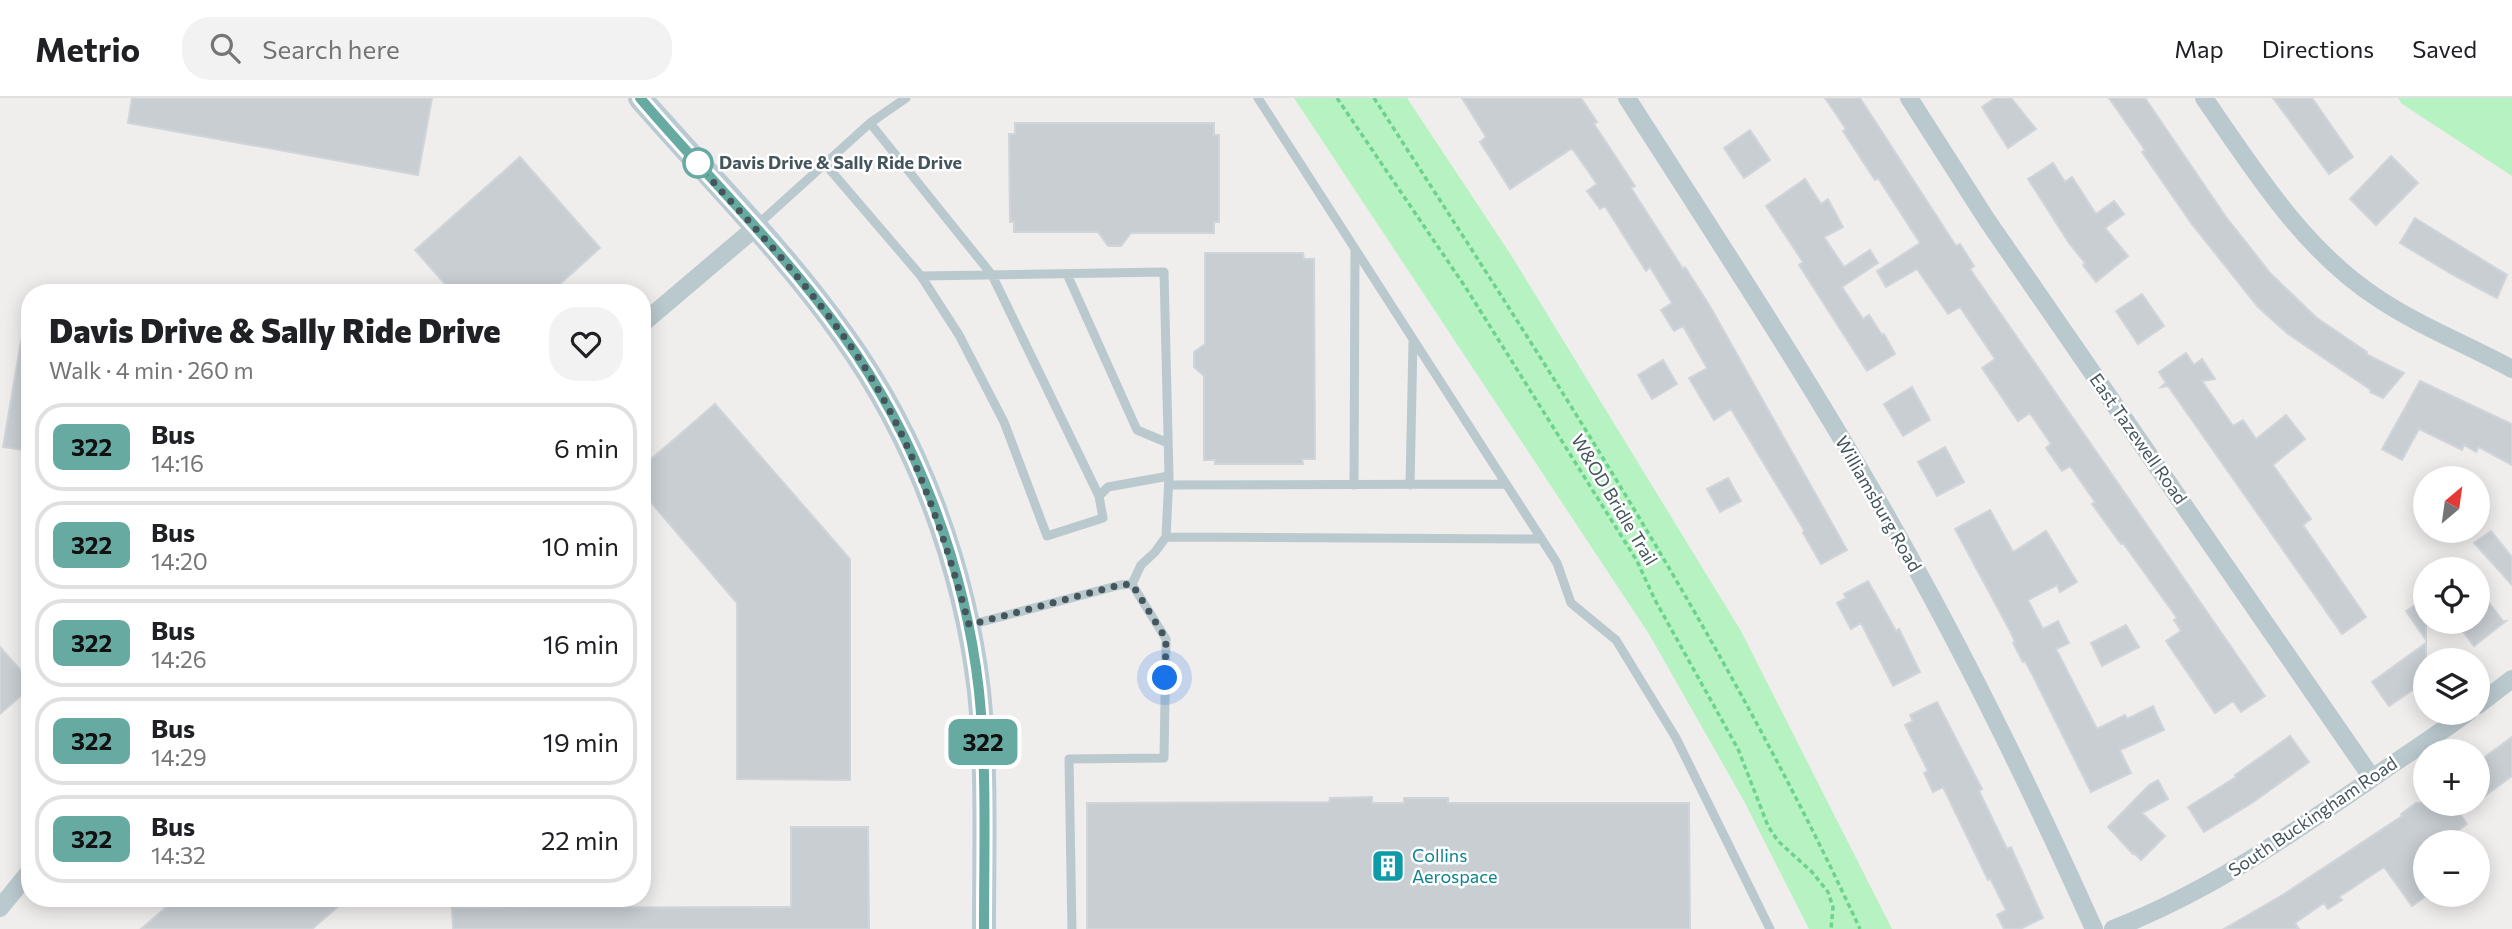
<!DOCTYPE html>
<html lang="en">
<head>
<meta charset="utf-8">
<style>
	:root { --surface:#fff; --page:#f2f2f2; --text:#202124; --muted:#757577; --line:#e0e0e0 }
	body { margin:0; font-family:Commissioner,sans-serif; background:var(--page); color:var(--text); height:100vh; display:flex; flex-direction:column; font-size:26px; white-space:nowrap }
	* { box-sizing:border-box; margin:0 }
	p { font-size:23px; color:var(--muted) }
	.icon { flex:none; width:38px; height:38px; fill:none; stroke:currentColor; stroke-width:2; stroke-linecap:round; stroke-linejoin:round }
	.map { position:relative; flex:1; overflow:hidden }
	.panel { position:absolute; left:21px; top:186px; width:630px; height:623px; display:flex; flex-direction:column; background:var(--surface); border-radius:28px; box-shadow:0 4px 18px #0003 }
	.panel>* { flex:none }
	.badge { padding:0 14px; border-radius:10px; font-size:24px; line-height:46px }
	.needle { width:46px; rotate:29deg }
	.controls { position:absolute; left:2413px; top:368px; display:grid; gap:14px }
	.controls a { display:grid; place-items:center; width:77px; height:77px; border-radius:50%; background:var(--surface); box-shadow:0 4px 18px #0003; font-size:35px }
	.you { position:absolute; width:35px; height:35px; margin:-18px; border:5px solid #fff; border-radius:50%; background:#1a73e8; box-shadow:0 0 0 10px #1a73e833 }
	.map>.badge { position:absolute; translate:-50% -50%; box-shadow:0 0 0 4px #fff }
	.round { display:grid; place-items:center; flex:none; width:74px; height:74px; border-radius:28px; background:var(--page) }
	.headline { display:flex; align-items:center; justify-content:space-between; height:119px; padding:0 28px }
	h1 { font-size:33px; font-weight:800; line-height:52px }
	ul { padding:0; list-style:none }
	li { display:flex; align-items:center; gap:21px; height:88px; margin:0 14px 10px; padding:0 14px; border:4px solid var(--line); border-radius:28px }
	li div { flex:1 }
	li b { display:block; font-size:26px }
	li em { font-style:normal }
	li .badge { min-width:77px; font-weight:700; text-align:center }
	header { display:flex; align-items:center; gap:42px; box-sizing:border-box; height:98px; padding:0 35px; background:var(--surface); border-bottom:2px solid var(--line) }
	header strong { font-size:33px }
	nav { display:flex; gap:38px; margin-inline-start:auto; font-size:24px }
	.search { width:490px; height:63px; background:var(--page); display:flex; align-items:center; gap:18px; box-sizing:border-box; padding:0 24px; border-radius:28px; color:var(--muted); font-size:26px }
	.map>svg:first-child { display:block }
	.green { fill:#b7f2c2 }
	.building { fill:#c9ced3; stroke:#d0d5da; stroke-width:2 }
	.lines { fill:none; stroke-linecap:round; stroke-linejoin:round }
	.path { stroke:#6cd38d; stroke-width:3.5; stroke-dasharray:5 3.5; stroke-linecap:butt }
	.lane { stroke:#bac9ce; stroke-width:9 }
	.street { stroke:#bac9ce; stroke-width:18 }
	.secondary { stroke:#b9cad3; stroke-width:24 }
	.line-casing { stroke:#fff; stroke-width:16 }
	.line { stroke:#67aaa1; stroke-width:10 }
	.walk { stroke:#44555c; stroke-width:7; stroke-dasharray:0 12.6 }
	.stop-dot { fill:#fff; stroke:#67aaa1; stroke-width:3.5 }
	.labels { text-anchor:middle; stroke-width:5; stroke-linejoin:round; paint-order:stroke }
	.stop-label { font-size:18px; font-weight:bold; fill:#44555c; stroke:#fff; text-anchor:start }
	.street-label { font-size:18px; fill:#44555c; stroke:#fff }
	.culture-label { font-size:18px; fill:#0d838f; stroke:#fff; text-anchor:start }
</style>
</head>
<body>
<header>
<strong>Metrio</strong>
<div class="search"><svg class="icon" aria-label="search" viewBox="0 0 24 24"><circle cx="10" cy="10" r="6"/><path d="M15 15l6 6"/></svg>Search here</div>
<nav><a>Map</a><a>Directions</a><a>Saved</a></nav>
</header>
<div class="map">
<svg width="2512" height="831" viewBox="0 0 2512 831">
	<rect width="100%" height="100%" fill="#f0eded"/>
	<path class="green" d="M1294,0H1407L1511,157L1741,533L1892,831H1809L1744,703L1649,536Z
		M2398,0H2512V78L2402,6Z"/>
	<path class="building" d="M132,0H432L418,77L128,25Z
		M1462,0H1581L1597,24L1594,26L1635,88L1631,90L1683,171L1685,169L1711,210L1847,452L1821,466L1803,435L1804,432L1731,311L1714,322L1689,280L1707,270L1683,228L1674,233L1661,212L1672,205L1650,169L1646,173L1605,108L1600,111L1587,93L1597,86L1574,53L1571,51L1510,91L1480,44L1486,39Z
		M1825,0H1860L1956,148L1960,146L1974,168L1970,171L1992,203L2265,598L2241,614L2233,603L2215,615L2166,543L2181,533L2174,522L2177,520L2123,445L2121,446L2092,406L2095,404L2070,368L2062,373L2046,350L2051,346L2030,315L2018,323L1982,270L1995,261L1960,209L1948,216L1917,171L1886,189L1877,173L1920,145L1878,80L1875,82L1843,33L1846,31Z
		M1995,0H2011L2036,31L2008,50L1982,9Z
		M2109,0H2145L2226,119L2271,176L2317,220L2367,254L2366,256L2404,275L2383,300L2370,294L2371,292L2288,236L2258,209L2191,125L2142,54L2145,52Z
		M2273,0H2312L2353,59L2329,76Z
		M1015,25H1214V37H1219V124H1214V135H1131L1121,148H1108L1098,134H1014V124H1010L1009,36H1015Z
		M1750,32L1770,62L1744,80L1724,50Z
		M2391,58L2418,85L2376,127L2350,101Z
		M520,59L600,150L551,194H452L415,152Z
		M2053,65L2065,84L2072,79L2096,116L2114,103L2124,116L2105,130L2128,158L2096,184L2083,167L2085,165L2069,145L2028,81Z
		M1805,81L1821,106L1828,101L1843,129L1824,139L1844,169L1870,152L1878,165L1842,189L1863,221L1869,217L1882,237L1884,236L1895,256L1867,273L1799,167L1803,164L1766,108Z
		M2415,120L2507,177L2497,200L2453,177L2400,145Z
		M1205,155H1303L1304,161H1314L1315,361H1302L1303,366H1215V362H1204V278L1194,269V254L1205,246Z
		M2142,196L2164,228L2138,246L2116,213Z
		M21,243L30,244V353L3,349Z
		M2186,255L2194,267L2202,261L2215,281L2202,283L2233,328L2243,322L2256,341L2286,317L2305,341L2273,367L2311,421L2303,427L2366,519L2342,536L2168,288L2161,289L2166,285L2159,274Z
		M1663,262L1677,286L1652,301L1638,277Z
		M2420,283L2512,326V367L2479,349L2476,354L2464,347L2462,352L2419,331L2402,362L2382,351Z
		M1912,289L1930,322L1903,338L1884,306Z
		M715,306L850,461V682L737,681V505L642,394V369Z
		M1945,349L1964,384L1937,398L1918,364Z
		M1728,380L1741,403L1720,414L1707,391Z
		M1990,412L2013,454L2046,433L2077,484L2060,494L2057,487L2028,502L2043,531L2058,523L2069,545L2056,551L2097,631L2125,617L2127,621L2153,608L2164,632L2120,652L2131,675L2091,694L2032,576L2025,563L2023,564L2013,545L2015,544L2010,533L1955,431Z
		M2491,433L2512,459V487L2474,445Z
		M1868,483L1896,533L1899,531L1920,574L1893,588L1861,525L1851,531L1837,505L1846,500L1844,496Z
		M2478,490L2503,523H2506L2474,548L2455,523H2478Z
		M2426,500V542L2406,513Z
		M2126,527L2139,549L2102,568L2091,545Z
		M2426,545V583L2389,608L2372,584Z
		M0,549L30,583V590L0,616Z
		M1937,604L1982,691L1979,693L2007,751L2011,749L2043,820L2020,831H2004L1997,817L2006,812L1990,780L1988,782L1943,689L1933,694L1924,675L1928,673L1905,627L1913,623L1910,617Z
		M2290,638L2309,664L2252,705L2204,734L2188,709L2236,679L2235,677Z
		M2512,639V678L2478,703V664Z
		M2158,682L2168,701L2142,715L2165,738L2141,762L2134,755L2133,756L2108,729L2149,687Z
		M1372,699V705H1404V700H1448V705H1689L1690,831H1087V705L1329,704L1330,700Z
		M2416,705H2475L2460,716L2467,726L2442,744H2426V798L2412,808L2384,769L2339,799L2342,802L2328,811L2324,805L2295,825L2299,831H2224L2284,796L2402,718L2401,716Z
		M791,729H868L869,831H453L452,810L791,809Z
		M177,800H348L312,831H141Z"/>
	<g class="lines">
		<path class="path" d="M1337,0L1466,190L1637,463L1655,502L1738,651L1768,728L1778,743L1813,775L1828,794L1833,809L1831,831
			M1374,0C1548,270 1725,539 1860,831"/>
		<path class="lane" d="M1258,0L1557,465L1571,505L1616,542L1676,640L1770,831
			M870,25L992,177L1099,398
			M826,67L921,178L959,237L1004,324L1047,438L1103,420L1099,398L1108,389L1169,378L1166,439L1155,454L1141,467L1132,486L1120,487L970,527
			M756,128L870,25L906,0
			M1067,176L1137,332L1168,345
			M921,178L1164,174L1169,378
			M1169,387L1506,386
			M1354,387L1355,153
			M1410,387L1413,244
			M1166,439L1541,441
			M1072,831L1069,661L1164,660L1166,541L1132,486"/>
		<path class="street" d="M1627,0C1723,150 1822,300 1908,456C1976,578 2037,704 2094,831
			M1909,0L1987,122L2372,680
			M2204,0C2254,72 2304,153 2379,201C2421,229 2468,247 2512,271
			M642,226L755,130
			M2478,607L2512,581
			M0,810L30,773
			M2113,831C2208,794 2284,741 2367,684C2400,660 2435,639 2468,614"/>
		<path class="secondary" d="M640,0C708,78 783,152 843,237C917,340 964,467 979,593C987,672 984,752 984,831"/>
	</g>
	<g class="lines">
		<defs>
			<path id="line" d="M640,0C707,79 783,152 843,237C917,340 965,468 979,593C987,672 984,752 984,831"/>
		</defs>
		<use href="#line" class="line-casing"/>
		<use href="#line" class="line"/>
		<path class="walk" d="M698,65C715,88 736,108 754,129C785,163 815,199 842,236C906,323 941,424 969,527L1120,487L1132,486L1166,541L1165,580"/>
	</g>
	<defs>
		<symbol id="building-square" viewBox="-11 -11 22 22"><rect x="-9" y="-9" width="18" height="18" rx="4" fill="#0f9aa8" stroke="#fff"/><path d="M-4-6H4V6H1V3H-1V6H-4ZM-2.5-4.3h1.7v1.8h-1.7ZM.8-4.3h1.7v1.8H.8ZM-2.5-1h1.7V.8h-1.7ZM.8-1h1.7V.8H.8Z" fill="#fff"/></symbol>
	</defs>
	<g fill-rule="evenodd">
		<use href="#building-square" x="1369" y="749" width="38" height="38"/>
	</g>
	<circle class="stop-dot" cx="698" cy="65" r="14"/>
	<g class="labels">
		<g class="stop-label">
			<text x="719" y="71">Davis Drive &amp; Sally Ride Drive</text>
		</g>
		<g class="street-label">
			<text transform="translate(2138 341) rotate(55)" y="6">East Tazewell Road</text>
			<text transform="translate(1614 402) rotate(59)" y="6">W&amp;OD Bridle Trail</text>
			<text transform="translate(1878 406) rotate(60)" y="6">Williamsburg Road</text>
			<text transform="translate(2313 719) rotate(-34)" y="6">South Buckingham Road</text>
		</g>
		<g class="culture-label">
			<text x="1412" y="764">Collins<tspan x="1412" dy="21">Aerospace</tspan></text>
		</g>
	</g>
</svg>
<div class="controls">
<a><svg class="needle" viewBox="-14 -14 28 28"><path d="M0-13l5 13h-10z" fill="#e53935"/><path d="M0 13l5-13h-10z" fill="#757577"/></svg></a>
<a><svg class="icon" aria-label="locate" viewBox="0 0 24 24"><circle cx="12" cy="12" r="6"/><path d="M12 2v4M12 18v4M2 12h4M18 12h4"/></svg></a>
<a><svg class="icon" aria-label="layers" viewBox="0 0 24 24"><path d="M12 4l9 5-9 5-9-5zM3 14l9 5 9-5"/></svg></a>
<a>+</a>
<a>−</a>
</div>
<div class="you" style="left:1165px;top:580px"></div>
<b class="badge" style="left:983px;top:644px;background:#67aaa1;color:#111">322</b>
<section class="panel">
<div class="headline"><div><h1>Davis Drive &amp; Sally Ride Drive</h1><p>Walk · 4 min · 260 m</p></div><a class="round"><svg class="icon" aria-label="heart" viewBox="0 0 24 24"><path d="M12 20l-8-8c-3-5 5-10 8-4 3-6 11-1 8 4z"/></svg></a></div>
<ul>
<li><span class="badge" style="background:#67aaa1;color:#111">322</span><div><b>Bus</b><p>14:16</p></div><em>6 min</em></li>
<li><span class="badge" style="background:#67aaa1;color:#111">322</span><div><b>Bus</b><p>14:20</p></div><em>10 min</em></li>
<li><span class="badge" style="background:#67aaa1;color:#111">322</span><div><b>Bus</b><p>14:26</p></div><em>16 min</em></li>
<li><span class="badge" style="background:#67aaa1;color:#111">322</span><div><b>Bus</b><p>14:29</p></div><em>19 min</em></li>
<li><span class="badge" style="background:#67aaa1;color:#111">322</span><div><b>Bus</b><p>14:32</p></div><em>22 min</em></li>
</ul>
</section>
</div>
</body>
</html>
